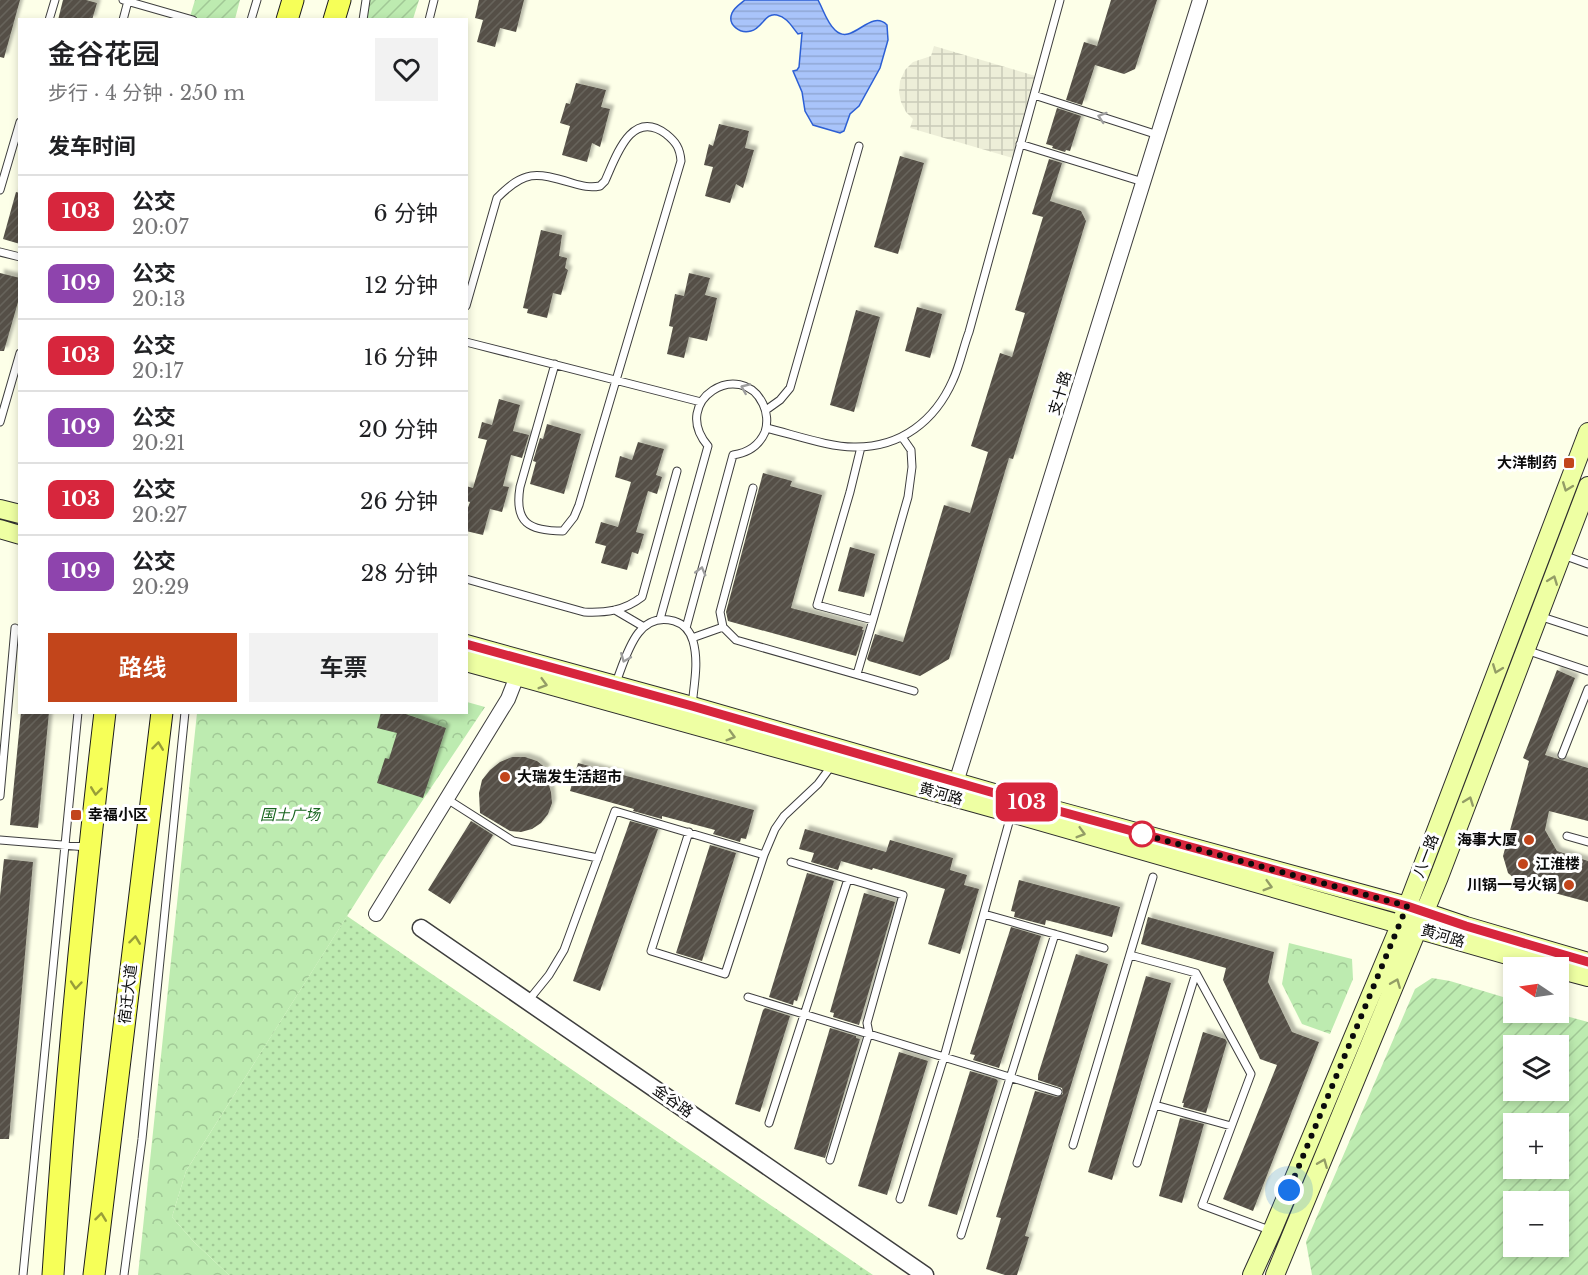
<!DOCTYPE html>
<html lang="zh">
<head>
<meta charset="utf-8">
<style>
	:root { --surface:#fff; --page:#f2f2f2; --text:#202124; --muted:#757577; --line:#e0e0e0; --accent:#c2451b }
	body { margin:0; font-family:"Libre Baskerville","Noto Sans SC",serif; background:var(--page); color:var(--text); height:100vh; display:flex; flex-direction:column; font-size:22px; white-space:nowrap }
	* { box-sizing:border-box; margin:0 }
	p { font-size:20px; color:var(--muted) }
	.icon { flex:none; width:33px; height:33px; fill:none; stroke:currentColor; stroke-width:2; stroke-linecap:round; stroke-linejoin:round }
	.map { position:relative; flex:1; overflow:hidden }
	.drawer { position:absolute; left:18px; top:18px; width:450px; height:696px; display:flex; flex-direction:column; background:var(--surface); border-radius:0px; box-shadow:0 3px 9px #0003 }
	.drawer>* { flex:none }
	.badge { padding:0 12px; border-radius:9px; font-size:21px; line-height:39px }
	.needle { width:39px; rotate:283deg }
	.fabs { position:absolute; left:1503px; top:957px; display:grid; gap:12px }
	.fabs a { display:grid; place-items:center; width:66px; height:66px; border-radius:0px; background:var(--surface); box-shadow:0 3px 9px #0003; font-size:30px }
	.you { position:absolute; width:30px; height:30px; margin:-15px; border:4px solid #fff; border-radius:50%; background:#1a73e8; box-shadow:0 0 0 9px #1a73e833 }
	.map>.badge { position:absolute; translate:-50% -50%; box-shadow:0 0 0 3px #fff }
	h2 { padding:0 30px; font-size:22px; line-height:54px }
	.round { display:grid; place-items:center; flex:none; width:63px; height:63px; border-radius:0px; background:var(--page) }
	.head { display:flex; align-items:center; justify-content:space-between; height:102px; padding:0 30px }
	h1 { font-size:28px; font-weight:600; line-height:45px }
	.primary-button { display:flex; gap:12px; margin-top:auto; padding:12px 30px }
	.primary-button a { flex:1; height:69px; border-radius:0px; background:var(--accent); color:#fff; font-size:24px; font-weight:600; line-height:69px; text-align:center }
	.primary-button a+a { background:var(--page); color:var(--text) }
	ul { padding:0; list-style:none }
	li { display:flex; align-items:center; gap:18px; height:72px; padding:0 30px; border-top:2px solid var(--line) }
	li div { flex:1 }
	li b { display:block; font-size:22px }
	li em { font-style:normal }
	li .badge { min-width:66px; font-weight:700; text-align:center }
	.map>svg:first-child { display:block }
	.grass { fill:url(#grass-dots) }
	.park { fill:url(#park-crowns) }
	.garden { fill:url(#garden-furrows); fill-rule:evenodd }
	.plaza { fill:url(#plaza-grid) }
	.water { fill:url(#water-rules); stroke:#2c5fd5; stroke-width:1.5 }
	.building { fill:url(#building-hatch); filter:url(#shadow) }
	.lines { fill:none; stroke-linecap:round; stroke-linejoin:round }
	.service-casing { stroke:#3e3e3e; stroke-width:9 }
	.minor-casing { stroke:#3e3e3e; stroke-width:16 }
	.tertiary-casing { stroke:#3e3e3e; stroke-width:19 }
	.secondary-casing { stroke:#2d2d2d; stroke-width:20 }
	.primary-casing { stroke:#1c1c1c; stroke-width:23 }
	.service { stroke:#fff; stroke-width:7 }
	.minor { stroke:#fff; stroke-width:14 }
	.tertiary { stroke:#fff; stroke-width:16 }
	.secondary { stroke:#eeffa3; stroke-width:18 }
	.primary { stroke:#f6ff58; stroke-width:21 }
	.oneway { stroke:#9d9d9d }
	.oneway2 { stroke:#939d66 }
	.oneway3 { stroke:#989d39 }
	.line-casing { stroke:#fff; stroke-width:14 }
	.line { stroke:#d7263d; stroke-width:9 }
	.walk { stroke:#0b0b0b; stroke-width:6; stroke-dasharray:0 10.8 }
	.poi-dot { fill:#c2451b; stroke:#fff; stroke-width:2 }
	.stop-dot { fill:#fff; stroke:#d7263d; stroke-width:3 }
	.labels { text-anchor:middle; stroke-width:6; stroke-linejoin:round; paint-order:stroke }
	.street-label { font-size:15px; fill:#0b0b0b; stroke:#fff }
	.poi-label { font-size:15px; font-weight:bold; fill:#0b0b0b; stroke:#fff; text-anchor:end }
	.park-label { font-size:15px; font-style:italic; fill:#18651f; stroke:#fff }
</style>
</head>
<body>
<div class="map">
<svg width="1588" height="1275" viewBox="0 0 1588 1275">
	<defs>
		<pattern id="grass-dots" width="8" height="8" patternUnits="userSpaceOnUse" patternTransform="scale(1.5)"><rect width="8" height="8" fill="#bdebb0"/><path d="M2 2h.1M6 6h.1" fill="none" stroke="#a1c896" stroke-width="1.8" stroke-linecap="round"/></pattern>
		<pattern id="park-crowns" width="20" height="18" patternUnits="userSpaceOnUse" patternTransform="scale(1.5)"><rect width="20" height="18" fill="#bdebb0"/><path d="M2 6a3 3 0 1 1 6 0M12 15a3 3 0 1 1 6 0" fill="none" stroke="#a1c896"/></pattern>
		<pattern id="garden-furrows" width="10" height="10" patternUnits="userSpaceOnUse" patternTransform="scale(1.5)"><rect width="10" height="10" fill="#bdebb0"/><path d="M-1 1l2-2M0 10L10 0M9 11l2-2" fill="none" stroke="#a1c896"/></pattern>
		<pattern id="plaza-grid" width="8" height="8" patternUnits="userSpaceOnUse" patternTransform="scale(1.5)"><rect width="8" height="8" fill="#edeed8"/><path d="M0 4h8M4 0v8" fill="none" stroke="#cacbb8"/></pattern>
		<pattern id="water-rules" width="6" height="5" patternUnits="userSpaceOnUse" patternTransform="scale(1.5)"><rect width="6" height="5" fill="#a9c4fa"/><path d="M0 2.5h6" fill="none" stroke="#90a7d5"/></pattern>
		<pattern id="building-hatch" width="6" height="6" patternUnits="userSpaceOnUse" patternTransform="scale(1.5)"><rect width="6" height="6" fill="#545046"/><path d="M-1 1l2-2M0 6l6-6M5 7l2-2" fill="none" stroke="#68645c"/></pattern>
		<filter id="shadow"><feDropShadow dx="4" dy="-4" stdDeviation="1.5" flood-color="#0004"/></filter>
	</defs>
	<rect width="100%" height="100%" fill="#fdffe8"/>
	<path class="grass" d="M347,916L382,940L873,1275H229L194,1242L172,1217L186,1171Z"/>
	<path class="park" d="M467,702L485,707L380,864L186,1171L172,1217L194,1242L229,1275H138L197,713L466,712Z
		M1289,943L1352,959L1353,979L1330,1034L1302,1024L1282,984Z"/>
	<path class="garden" d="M195,0H240L235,19L189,20Z
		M370,0H419L413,19L365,20Z
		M1432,978L1450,981L1513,1000L1514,1012L1555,1013L1588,1022V1275H1312L1306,1242L1415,989ZM1514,1046H1558V1090H1514ZM1514,1124H1558V1168H1514ZM1514,1202H1558V1246H1514Z"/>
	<path class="plaza" d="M934,46L1039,77L1016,159L910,128L913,119L906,112L901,102L899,92L900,81L905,70L913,62L931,56Z"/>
	<path class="water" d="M745,0H818C823,9 827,23 835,30C852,47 870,8 887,25L888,40L880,68L859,106L850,114L844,131L840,133L813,125L805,111L802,92L793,71L797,70L799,67L802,33L798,34C792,27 787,17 777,15C765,12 762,29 751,31C740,34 727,25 732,13C734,8 740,4 745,0Z"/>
	<path class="building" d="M0,0H20L4,58L0,57Z
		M63,0H86L97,3L92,20H58Z
		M479,0H524L516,32L500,28L495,47L477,42L483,20L475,18Z
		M1111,0H1157L1135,69L1124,74L1095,65L1082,105L1066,100L1084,42L1097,46Z
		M576,83L606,90L601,107L610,109L600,147L592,143L587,162L562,155L570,126L560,123L566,103L570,104Z
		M1057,108L1081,116L1070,151L1066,150L1065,152L1052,148L1053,146L1046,144Z
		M719,124L749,131L745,148L754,150L743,188L736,184L730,203L705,196L713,167L704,165L709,144L713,146Z
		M900,156L924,163L898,254L874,247Z
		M1049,159L1062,163L1050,201L1081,211L1086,221L1013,459L1009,458L949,659L920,676L869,661L867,659L875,634L903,642L944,505L970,513L988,452L971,446L1000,353L1012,357L1025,313L1015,310L1043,217L1032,214Z
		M16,192L20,193V244L3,239Z
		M541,230L562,235L559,256L567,258L565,268L568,270L561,295L553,293L547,318L527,313L528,309L523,308Z
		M0,273L20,278V295L4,351H0Z
		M689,273L710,278L705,295L717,298L707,341L689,337L684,358L667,354L673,327L669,326L675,294L684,296Z
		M917,307L942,314L930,358L905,351Z
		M856,310L880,317L854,412L830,405Z
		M499,399L520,405L513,431L529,435L522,458L511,455L503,486L509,487L502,512L490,509L483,535L466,531V513L470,502L466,501V486L473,488L487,440L478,438L482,422L492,425Z
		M547,424L581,434L564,494L530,484L536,462L533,461L540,438L543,439Z
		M638,442L664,449L656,475L662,477L657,494L648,491L636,532L644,534L638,554L632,552L627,570L601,563L606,546L595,543L601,522L618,527L631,482L615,477L620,456L632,460Z
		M763,473L792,481L790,486L822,495L791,608L863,627L862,630H864L856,656L728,621L726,612Z
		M850,547L875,554L864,597L838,591Z
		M1557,670L1575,678L1545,755L1588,768V821L1549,811L1545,830L1557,851L1588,861V902L1521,884L1508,873L1503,856L1529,761L1523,758Z
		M21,712H49L38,828L10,825Z
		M381,712H400L446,728L423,798L377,783L385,758L389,759L397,733L377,728Z
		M512,757H525L537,761L547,769L541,773L548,782L551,792L552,803L548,814L541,823L532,829L521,832L510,831L480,813L479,793L482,780L490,770L500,762Z
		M578,763L754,810L746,839L741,838L740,842L713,834L715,830L662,816V819L633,811L634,809L570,791Z
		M471,821L493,835L450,904L428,890Z
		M630,821L658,829L600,991L573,981Z
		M805,829L886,852L890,840L953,858L950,870L967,875L964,885L979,889L960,954L928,944L945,889L873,868L872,870L841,861L838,870L811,862L814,853L799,849Z
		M710,845L736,853L702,961L676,953Z
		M4,859L33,862L9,1139H0V896Z
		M807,873L834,881L797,1001L794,1000L793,1005L769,997Z
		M1019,880L1120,907L1112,937L1046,920L1045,925L1014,917L1015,912L1011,911Z
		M864,893L895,902L859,1025L833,1017L834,1013L830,1012Z
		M1148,917L1274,952L1268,982L1292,1032L1319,1042L1253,1211L1223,1199L1277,1065L1260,1059L1223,980L1226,968L1141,944Z
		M1011,927L1041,936L999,1068L973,1060L975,1055L970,1054Z
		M1076,954L1108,964L1025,1236L1029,1237L1017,1275H1005L986,1269L1001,1218L996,1217L1035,1091L1057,1097L1063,1094L1062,1088L1038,1080V1075Z
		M1146,976L1171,983L1112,1180L1088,1172Z
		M765,1008L790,1016L760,1112L735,1104L763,1010Z
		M830,1028L856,1036V1038L860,1039L825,1158L794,1149Z
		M1203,1032L1225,1039L1227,1042L1206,1113L1183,1107L1184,1103H1182Z
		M899,1052L928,1061L887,1195L858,1186Z
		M970,1071L996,1079L998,1081L957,1215L928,1206Z
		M1180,1118L1204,1124L1182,1203L1159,1196Z"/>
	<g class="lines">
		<defs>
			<path id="service" d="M123,0L193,20
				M49,20L55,0
				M123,20L128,1
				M251,20L257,0
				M363,20L366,0
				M429,20L434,0
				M1034,95L1158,135
				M1020,144L1143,182
				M0,190L20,122
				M0,252L20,257
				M466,306L497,198C525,170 535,172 572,183C582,186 590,188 600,186L605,181C616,157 631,108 666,134C676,142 680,148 681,161L579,505L574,517L563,531C529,531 514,523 520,487L555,364
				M466,342L701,402
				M766,410L780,400L790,388L859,146
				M0,422L20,353
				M766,428C792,434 831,448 856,447C901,447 935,421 953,380C960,365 963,348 969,332L1060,0
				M861,447L850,492L817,605L873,620L908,497L912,467L911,450L902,437
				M753,488L720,612L723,627L736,640L914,691
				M1563,555L1588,564
				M466,579L584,612C605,613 624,611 642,597L677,471
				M615,610L644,627
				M1539,616L1588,632
				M660,619L708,446C669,400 741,358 763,404C767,412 768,423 765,432C759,446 747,453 733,455L686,628
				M692,638L723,627
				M1526,650L1588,671
				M857,674L873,620
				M615,685C626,658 636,610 674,621C684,624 690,631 693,641C699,662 694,684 692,706
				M1562,755L1588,689
				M0,796L15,628
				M447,799L513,841L598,858
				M689,832L651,951L725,974L764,855L775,829L784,816L818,784L832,765
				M1567,836L1588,842
				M0,840L87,847
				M791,862L903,895L867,1023L869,1033L830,1160
				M984,914L1104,948
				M1130,955L1196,973L1251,1074L1202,1205L1272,1231
				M748,997L1058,1092
				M528,1001L549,975L564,950L615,811L764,855
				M1155,1105L1231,1126
				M769,1123L848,879
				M1073,1145L1153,877
				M1137,1163L1196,973
				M900,1199L944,1057L1011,815
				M961,1235L1055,934
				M23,1275L78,712
				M124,1275L142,1139L185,712"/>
			<path id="minor" d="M954,789L1200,0
				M376,914L508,699L517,676"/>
			<path id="tertiary" d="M421,928L925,1275"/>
			<path id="secondary" d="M0,509L20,514
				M0,529L20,535
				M466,644L692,706L1022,801L1407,906L1466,926L1588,962
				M466,662L1018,815L1553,968
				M1558,969L1588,977
				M1252,1275L1272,1231L1401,923L1588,432
				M1275,1275L1439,877L1588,486"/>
			<path id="primary" d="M287,20L293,0
				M334,20L340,0
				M53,1275C65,1087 83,900 105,712
				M94,1275L162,712"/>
		</defs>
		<use href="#service" class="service-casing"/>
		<use href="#minor" class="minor-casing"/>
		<use href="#tertiary" class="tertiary-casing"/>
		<use href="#secondary" class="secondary-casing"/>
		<use href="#primary" class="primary-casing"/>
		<use href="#service" class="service"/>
		<use href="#minor" class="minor"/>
		<use href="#tertiary" class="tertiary"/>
		<use href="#secondary" class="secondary"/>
		<use href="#primary" class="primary"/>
	</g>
	<defs><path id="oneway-chevron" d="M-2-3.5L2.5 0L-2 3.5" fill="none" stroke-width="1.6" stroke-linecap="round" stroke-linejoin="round" transform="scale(1.5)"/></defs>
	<g class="oneway">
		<use href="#oneway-chevron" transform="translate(1102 117) rotate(-162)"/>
		<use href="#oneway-chevron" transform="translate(745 388) rotate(-157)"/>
		<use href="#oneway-chevron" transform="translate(701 571) rotate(-75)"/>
		<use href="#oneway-chevron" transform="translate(625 658) rotate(112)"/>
	</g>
	<g class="oneway2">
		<use href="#oneway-chevron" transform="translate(1567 487) rotate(111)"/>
		<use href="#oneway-chevron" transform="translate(1553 580) rotate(-69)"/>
		<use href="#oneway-chevron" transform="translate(1497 669) rotate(111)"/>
		<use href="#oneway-chevron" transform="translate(543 684) rotate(16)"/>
		<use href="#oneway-chevron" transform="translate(731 736) rotate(16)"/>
		<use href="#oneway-chevron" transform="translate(1469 801) rotate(-69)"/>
		<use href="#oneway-chevron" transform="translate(1081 833) rotate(16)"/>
		<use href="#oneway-chevron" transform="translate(1268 886) rotate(16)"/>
		<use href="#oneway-chevron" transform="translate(1396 983) rotate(-68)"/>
		<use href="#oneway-chevron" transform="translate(1323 1163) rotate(-68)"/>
	</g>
	<g class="oneway3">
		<use href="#oneway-chevron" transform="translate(158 746) rotate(-83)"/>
		<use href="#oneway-chevron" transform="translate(96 791) rotate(97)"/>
		<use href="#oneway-chevron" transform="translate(135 940) rotate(-83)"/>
		<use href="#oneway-chevron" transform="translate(76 985) rotate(95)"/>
		<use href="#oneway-chevron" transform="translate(101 1217) rotate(-83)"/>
	</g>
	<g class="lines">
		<defs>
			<path id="line" d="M466,644L692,706L1022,801L1407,906L1466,926L1588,962"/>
		</defs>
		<use href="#line" class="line-casing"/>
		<use href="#line" class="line"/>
		<path class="walk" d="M1142,834L1134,832L1407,906L1289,1190"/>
	</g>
	<g class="poi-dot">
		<rect x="1563" y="457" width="12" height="12" rx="3"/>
		<circle cx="505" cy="777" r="6"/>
		<rect x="70" y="809" width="12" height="12" rx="3"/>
		<circle cx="1529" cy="840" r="6"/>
		<circle cx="1523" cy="864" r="6"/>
		<circle cx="1569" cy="885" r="6"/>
	</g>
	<circle class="stop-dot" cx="1142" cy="834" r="12"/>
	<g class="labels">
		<g class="street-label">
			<text transform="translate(1060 393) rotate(-73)" y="5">支十路</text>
			<text transform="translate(941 794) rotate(16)" y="5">黄河路</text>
			<text transform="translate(1426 856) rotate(-69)" y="5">八一路</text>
			<text transform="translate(1443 936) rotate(17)" y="5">黄河路</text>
			<text transform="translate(128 994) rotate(-83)" y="5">宿迁大道</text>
			<text transform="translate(673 1101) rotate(35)" y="5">金谷路</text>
		</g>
		<g class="poi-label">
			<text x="1557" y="468">大洋制药</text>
			<text x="517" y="782" text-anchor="start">大瑞发生活超市</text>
			<text x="88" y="820" text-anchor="start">幸福小区</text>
			<text x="1517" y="845">海事大厦</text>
			<text x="1535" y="869" text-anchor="start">江淮楼</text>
			<text x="1557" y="890">川锅一号火锅</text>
		</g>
		<g class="park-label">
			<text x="290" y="820">国土广场</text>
		</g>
	</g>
</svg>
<div class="fabs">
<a><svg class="needle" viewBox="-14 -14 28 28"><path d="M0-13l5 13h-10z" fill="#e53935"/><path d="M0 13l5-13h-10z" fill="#757577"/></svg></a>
<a><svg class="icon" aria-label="layers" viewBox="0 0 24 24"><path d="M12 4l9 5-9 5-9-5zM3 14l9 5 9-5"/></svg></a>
<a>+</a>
<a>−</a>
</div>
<div class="you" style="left:1289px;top:1190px"></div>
<b class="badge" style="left:1027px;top:802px;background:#d7263d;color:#fff">103</b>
<section class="drawer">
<div class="head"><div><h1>金谷花园</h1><p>步行 · 4 分钟 · 250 m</p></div><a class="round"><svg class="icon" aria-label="heart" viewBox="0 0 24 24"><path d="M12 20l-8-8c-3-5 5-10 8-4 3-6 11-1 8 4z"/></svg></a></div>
<h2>发车时间</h2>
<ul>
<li><span class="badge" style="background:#d7263d;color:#fff">103</span><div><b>公交</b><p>20:07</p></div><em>6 分钟</em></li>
<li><span class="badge" style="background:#8e44ad;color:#fff">109</span><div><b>公交</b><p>20:13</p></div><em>12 分钟</em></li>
<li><span class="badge" style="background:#d7263d;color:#fff">103</span><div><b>公交</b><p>20:17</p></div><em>16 分钟</em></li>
<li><span class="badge" style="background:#8e44ad;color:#fff">109</span><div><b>公交</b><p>20:21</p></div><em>20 分钟</em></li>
<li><span class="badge" style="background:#d7263d;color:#fff">103</span><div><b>公交</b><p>20:27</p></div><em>26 分钟</em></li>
<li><span class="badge" style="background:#8e44ad;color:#fff">109</span><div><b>公交</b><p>20:29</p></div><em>28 分钟</em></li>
</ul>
<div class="primary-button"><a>路线</a><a>车票</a></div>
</section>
</div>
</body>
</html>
